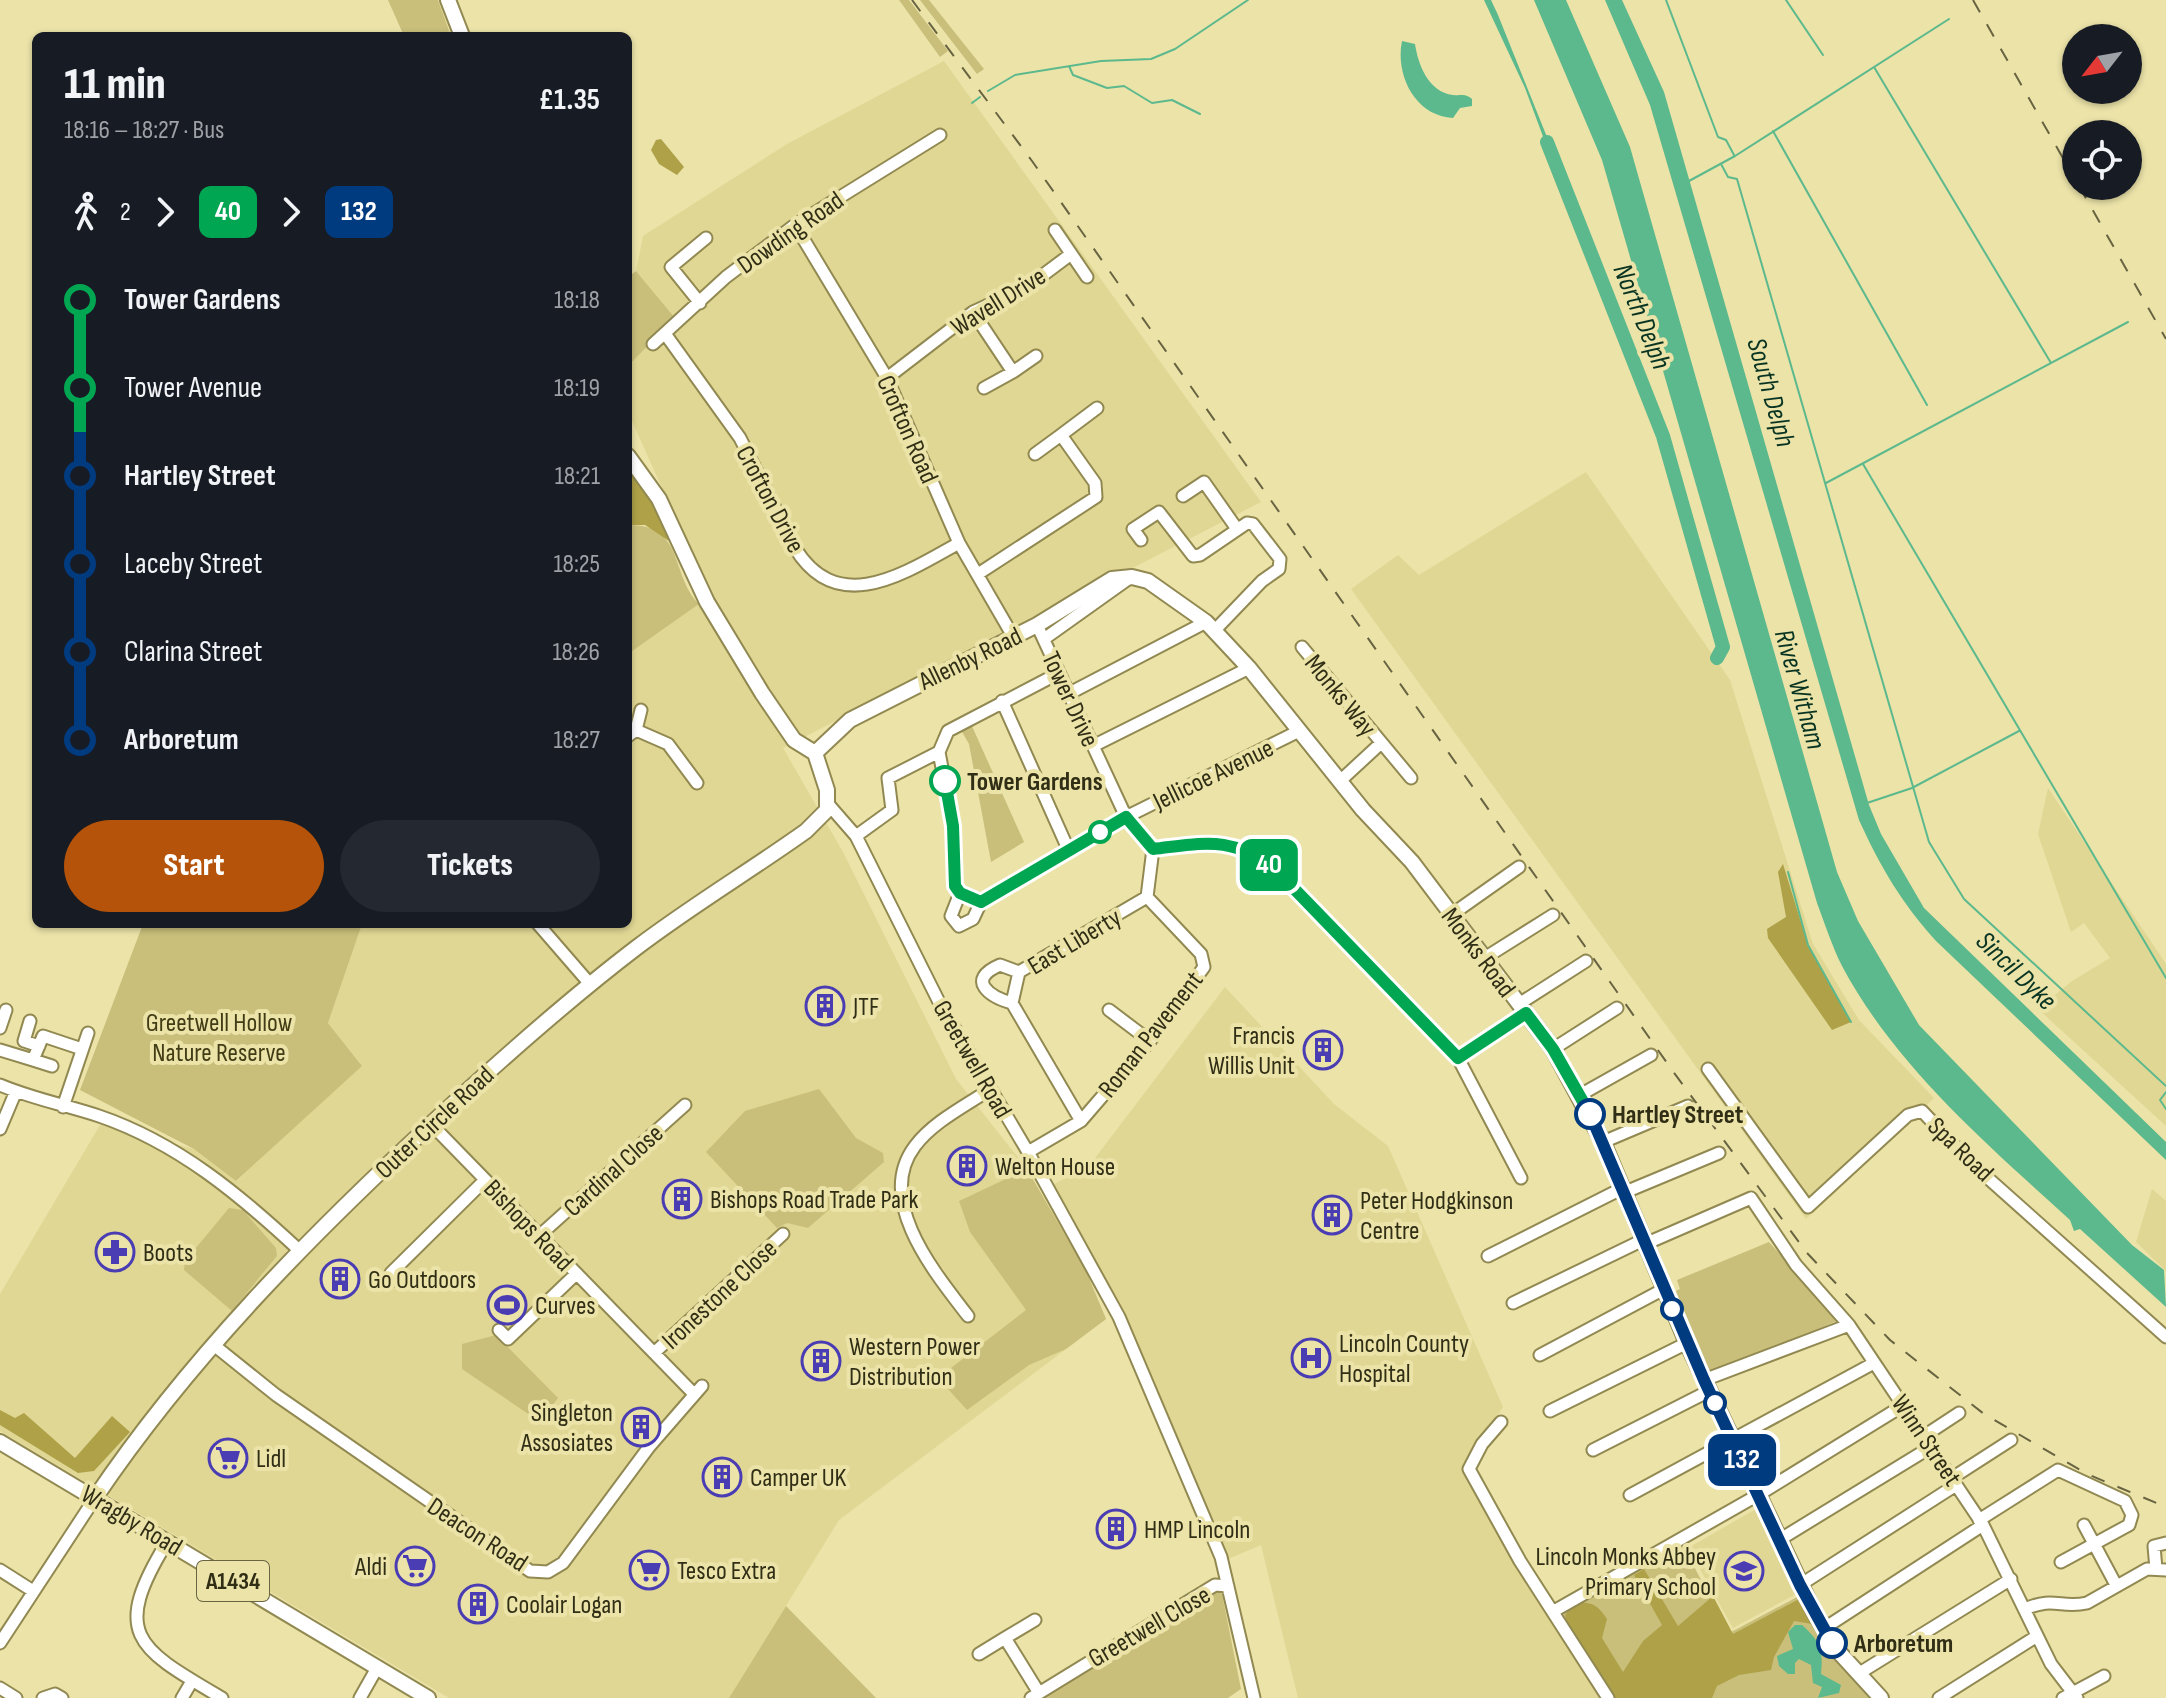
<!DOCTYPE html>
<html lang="en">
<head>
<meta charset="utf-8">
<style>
	:root { --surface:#171b24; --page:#242831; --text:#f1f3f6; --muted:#9ea1a6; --accent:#b45309 }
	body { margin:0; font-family:"Sofia Sans Condensed",sans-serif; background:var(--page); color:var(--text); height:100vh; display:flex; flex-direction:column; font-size:30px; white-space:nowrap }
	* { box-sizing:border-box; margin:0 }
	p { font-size:26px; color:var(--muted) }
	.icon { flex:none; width:44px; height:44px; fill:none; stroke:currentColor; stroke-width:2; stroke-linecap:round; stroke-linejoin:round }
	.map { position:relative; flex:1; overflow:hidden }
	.sheet { position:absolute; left:32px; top:32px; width:600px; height:896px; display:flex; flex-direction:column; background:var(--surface); border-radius:12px; box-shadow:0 2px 6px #0004 }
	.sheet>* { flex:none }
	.badge { padding:0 16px; border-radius:12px; font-size:28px; line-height:52px }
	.needle { width:52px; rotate:239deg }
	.tools { position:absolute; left:2062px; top:24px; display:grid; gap:16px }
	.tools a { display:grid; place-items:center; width:80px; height:80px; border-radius:50%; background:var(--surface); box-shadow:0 2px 6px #0004; font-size:40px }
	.map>.badge { position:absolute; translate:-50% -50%; box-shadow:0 0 0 4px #fff }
	.legs { display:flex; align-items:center; gap:12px; height:88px; padding:0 32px; font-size:26px }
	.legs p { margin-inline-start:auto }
	.headline { display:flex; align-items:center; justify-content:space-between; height:136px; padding:0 32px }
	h1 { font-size:44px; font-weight:800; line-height:60px }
	.action { display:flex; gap:16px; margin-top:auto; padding:16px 32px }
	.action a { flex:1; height:92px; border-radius:48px; background:var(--accent); color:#fff; font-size:32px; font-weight:800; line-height:92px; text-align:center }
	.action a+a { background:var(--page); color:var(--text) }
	ul { padding:0 32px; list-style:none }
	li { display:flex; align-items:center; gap:28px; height:88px; font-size:30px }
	li i { display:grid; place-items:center; width:12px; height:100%; margin:0 10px; background:currentColor }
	li i::after { content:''; width:20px; height:20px; margin:-10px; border:6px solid; border-radius:50%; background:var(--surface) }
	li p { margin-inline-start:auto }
	li:first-child i { background:linear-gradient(#0000 50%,currentColor 0) }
	li:last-child i { background:linear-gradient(currentColor 50%,#0000 0) }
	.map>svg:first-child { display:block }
	.built { fill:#e0d794 }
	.green { fill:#c9bf7b }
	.forest { fill:#aea148 }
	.water { fill:#5cb98d }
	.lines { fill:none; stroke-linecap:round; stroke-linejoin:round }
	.stream { stroke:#5cb98d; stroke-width:2 }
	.river { stroke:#5cb98d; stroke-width:14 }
	.minor-casing { stroke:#918951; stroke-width:15 }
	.major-casing { stroke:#918951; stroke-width:18 }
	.minor { stroke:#fff; stroke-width:11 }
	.major { stroke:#fff; stroke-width:14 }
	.rail { stroke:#686341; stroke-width:2; stroke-dasharray:14 14; stroke-linecap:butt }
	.line-1-casing { stroke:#fff; stroke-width:18 }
	.line-2-casing { stroke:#fff; stroke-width:18 }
	.line-1 { stroke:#00a651; stroke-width:12 }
	.line-2 { stroke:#003b80; stroke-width:12 }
	.stop-1-dot { fill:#fff; stroke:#00a651; stroke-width:4 }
	.stop-2-dot { fill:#fff; stroke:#003b80; stroke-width:4 }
	.labels { text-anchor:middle; stroke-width:8; stroke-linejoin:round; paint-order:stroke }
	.shield { fill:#ebe3a8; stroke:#696442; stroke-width:2 }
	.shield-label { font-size:24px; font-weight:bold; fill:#312e16 }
	.street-label { font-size:26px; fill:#312e16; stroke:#ebe3a8 }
	.stop-label { font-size:26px; font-weight:bold; fill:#312e16; stroke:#ebe3a8; text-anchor:start }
	.poi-label { font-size:26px; fill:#312e16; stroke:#ebe3a8; text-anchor:start }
	.park-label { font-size:26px; fill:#413c16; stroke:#ebe3a8 }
	.water-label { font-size:28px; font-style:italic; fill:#093422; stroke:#ebe3a8 }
</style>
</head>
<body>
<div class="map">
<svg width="2166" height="1698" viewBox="0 0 2166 1698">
	<rect width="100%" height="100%" fill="#ebe3a8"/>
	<path class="built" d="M944,61L1261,502L783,748L843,852L956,1079L1027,1169L1086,1271L1106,1319L839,1520L729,1698H449L0,1431V1294L100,1125L194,1149L237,1181L360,1063L328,1023L362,924H628V654L699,604L709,593L628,412V366L675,318L636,271L643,236L787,144Z
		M1586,472L1730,680L1813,944L1859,1020L1934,1098L1806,1219L1351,589L1398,555L1419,575Z
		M2048,788L2166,964V1126L2038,1009L2072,981L2110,958L2084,923L2071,932L2038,834Z
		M1225,987L1334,1104L1388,1146L1503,1407L1463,1472L1603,1698H1298L1261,1545L1228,1559L1121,1308L1054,1184L1089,1166Z
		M2152,1189L2166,1201V1271L2136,1242Z
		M1756,1509L1798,1593L1733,1628L1688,1548Z"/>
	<path class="green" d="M388,0H438L451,36H404Z
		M899,0H909L948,51L940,57Z
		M920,0H929L984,69L977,74Z
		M636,271L675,318L628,366V277Z
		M628,525C685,524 670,575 699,604L628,654Z
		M971,724L1024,842L991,862L969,744L961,730Z
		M143,924H362L328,1023L362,1066L236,1181L194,1149L80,1090Z
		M819,1089L856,1138L883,1153L884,1162L808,1228L787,1223L777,1228L706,1152L745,1111Z
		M1027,1169L1086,1271L1106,1319L1066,1349L1029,1365L967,1410L938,1378L1026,1310L970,1232L959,1201Z
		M229,1208L243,1210L276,1248L277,1256L232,1311L184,1270L185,1261Z
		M1769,1242L1839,1320L1706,1377L1669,1294L1680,1289L1677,1280Z
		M496,1335L558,1398L540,1422L462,1369V1344Z
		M1684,1545L1691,1550L1688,1555L1728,1631L1703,1647L1799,1596L1880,1698H1617L1563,1616L1564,1612Z
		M1215,1585L1222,1594L1241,1689L1228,1698H1040Z
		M786,1606L876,1698H729Z"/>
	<path class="forest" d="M661,139L684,167L677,175L659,164L651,150L656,140Z
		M628,464L659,511L669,541L645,525H628Z
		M1783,864L1808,945L1851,1022L1832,1030L1768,938L1767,929L1786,917L1778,872Z
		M0,1410L15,1418L24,1413L75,1458L112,1416L130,1432L94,1471L78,1473L0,1425Z
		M1644,1569L1678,1626L1713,1596L1733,1634L1799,1599L1812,1624L1794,1621L1774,1657L1771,1670L1739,1675L1717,1686L1712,1698H1613L1569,1629L1565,1615L1574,1603C1591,1601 1598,1605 1607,1619L1602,1638L1623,1672L1643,1641L1662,1625L1634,1575Z"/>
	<path class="water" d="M1484,0H1491L1498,15L1555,157L1551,158L1525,88Z
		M1534,0H1566L1630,147L1837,872L1858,921L1919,1025L2132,1245L2164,1270L2166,1307L2080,1229L2074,1231L2070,1220C1987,1144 1896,1067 1842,966C1832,946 1825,924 1817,903L1602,160Z
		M1605,0H1622L1664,92L1869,805L1881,834L1924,908L2166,1142V1160L1936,941C1901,902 1881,868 1859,820L1650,105Z
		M1402,41L1415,44C1418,64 1428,92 1453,95C1462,96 1464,93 1472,99V106L1460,108L1453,118C1415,116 1395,75 1402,41Z
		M1795,1625H1802C1822,1643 1823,1651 1821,1674L1841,1685L1839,1693L1818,1698L1822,1687L1813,1683L1811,1665L1799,1659L1795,1663V1674H1788L1779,1666L1777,1656L1793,1649L1788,1632Z"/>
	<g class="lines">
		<path class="stream" d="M1666,0L1718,137L1726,140L1734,155
			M1786,0L1823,55
			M1069,66L1073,75L1107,88L1124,86L1152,103L1172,100L1200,114
			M1874,67L2051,363
			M988,91L1015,75L1101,61L1151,59L1175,49L1248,0
			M972,103L980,97
			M1773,131L1927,405
			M1721,164L1728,177L1737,179L1929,842L1964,899L2166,1086
			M1689,181L1735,156L1949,19
			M1863,464L2166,978
			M1826,483L2128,322
			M1867,803L1912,788L2019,731
			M1788,872L1808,945L1851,1022
			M2166,1092L2160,1100L2166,1109"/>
		<path class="river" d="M1547,142L1663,436L1723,647L1717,658"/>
		<defs>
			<path id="minor" d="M795,225L887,378L959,543L1014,638
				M1055,230L1087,277
				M700,303L671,267L706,238
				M973,312L1013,372L1036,356
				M666,335L740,438L795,548C838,618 905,573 959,543
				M653,344L726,277L795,225L940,135
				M887,378L973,312L1027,287L1071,254
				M984,388L1013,372
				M1035,454L1061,435
				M1183,496L1204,482L1237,529
				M1141,540L1133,529L1159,512L1193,556L1200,555L1247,523L1253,524L1280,559L1279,569L1262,581L1215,630
				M978,574L1096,497L1095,483L1061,435L1097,408
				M1044,639L1131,577
				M1302,647L1411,778
				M1059,673L948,731L939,752L953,826L955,886L960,893L981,902L1126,817L1299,731
				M1068,694L1206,622
				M1002,701L1069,851
				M636,730L641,710
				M628,736L636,730L668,744L697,783
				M1093,746L1249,668
				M1340,781L1380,744
				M829,805L856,836L939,1002L1028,1152L1119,1317L1221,1557L1254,1698
				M856,836L892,810L888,778L939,752
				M1153,849C1206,843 1231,835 1276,870L1458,1058L1521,1178
				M960,893L951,916L959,926L973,919L981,902
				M1451,915L1519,867
				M538,924L590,984
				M1483,959L1553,915
				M1012,1003C990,997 965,980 1000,965L1019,972
				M1519,1004L1586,961
				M1109,1010L1150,1041
				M30,1021L24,1041L39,1046
				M0,1028L6,1010
				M1553,1049L1617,1008
				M0,1050L33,1060L43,1036L82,1049
				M1458,1058L1526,1013
				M33,1060L52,1066
				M1708,1069L1808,1207L1908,1115L1922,1111L1971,1163L2166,1337
				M0,1085C33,1099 66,1105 99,1116C178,1143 240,1195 300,1251
				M1580,1095L1651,1055
				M63,1107L88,1033
				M1081,1121L1012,1003L1019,972L1147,897
				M431,1124L694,1394
				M0,1129L16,1091
				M1603,1142L1688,1106
				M1028,1152L1081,1121L1150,1041L1204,967L1201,954L1147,897L1153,849L1126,817L1037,625
				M1623,1193L1719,1153
				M540,1235L685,1105
				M1645,1244L1751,1198L1796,1265L1849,1325L1983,1525L2051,1664L2077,1698
				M1488,1256L1621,1189
				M398,1281L391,1273L485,1180
				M1513,1303L1643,1240
				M968,1316C935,1273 874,1200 915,1146C933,1122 965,1106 989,1090
				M499,1330L508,1339L576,1274
				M215,1346L276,1395L530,1571L548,1572L563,1563L649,1447L702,1386
				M654,1353L783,1234
				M1540,1355L1664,1289
				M1704,1380L1849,1325
				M1550,1411L1687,1343
				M1501,1422L1482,1444L1469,1469L1520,1561L1608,1698
				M1924,1436L1959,1413
				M1593,1450L1709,1391
				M1952,1478L2011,1440
				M1630,1495L1874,1363
				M1979,1520L2058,1470L2125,1501L2132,1515L2129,1525L2061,1562
				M2084,1525L2116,1585
				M1779,1540L1931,1447
				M167,1542C110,1635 137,1648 222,1698
				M2156,1569L2154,1546L2166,1543
				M0,1570L33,1591
				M1800,1585L1956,1485
				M2025,1609C2054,1596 2061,1609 2087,1603L2147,1569L2166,1570
				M1554,1611L1758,1495L1904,1405
				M1823,1629L1983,1525
				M1005,1638L1035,1620
				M0,1643L95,1498
				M979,1654L1005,1638L1039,1693
				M1858,1674L2011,1579
				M0,1688L16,1698
				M43,1698L55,1694L62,1698
				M182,1698L192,1681
				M360,1698L377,1668
				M1031,1698L1215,1585L1228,1586
				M1939,1698L2037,1636
				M2063,1698L2104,1676"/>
			<path id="major" d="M448,0L462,36
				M815,753L850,720L1037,625L1112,579L1132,577L1148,581L1206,622L1249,668L1363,810L1412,862L1553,1049L1603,1142L1687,1343L1813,1610L1837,1650L1881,1698
				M0,1442L428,1698
				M95,1498C188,1360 308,1238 430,1125C497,1063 564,1003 636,948C691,906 750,871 806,831L827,810V790L815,753L794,740L762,693L707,602L659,499L628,456"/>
		</defs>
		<use href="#minor" class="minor-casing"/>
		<use href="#major" class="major-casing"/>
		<use href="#minor" class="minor"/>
		<use href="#major" class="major"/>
		<path class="rail" d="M912,0L1032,161L1672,1070L1807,1253L1890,1340L1984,1414L2087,1474L2166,1507
			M1973,0L2076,181
			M2079,186L2166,339"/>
	</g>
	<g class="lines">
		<defs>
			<path id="line-1" d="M945,781L953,826L955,886L960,893L981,902L1126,817L1153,849C1206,843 1231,835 1276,870L1458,1058L1526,1013L1553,1049L1590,1114"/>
			<path id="line-2" d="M1590,1114L1704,1380L1800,1585L1832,1643"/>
		</defs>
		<use href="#line-1" class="line-1-casing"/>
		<use href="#line-2" class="line-2-casing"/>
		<use href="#line-1" class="line-1"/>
		<use href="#line-2" class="line-2"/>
	</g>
	<defs>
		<symbol id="building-ring" viewBox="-11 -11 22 22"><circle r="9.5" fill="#ebe3a8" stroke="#4a3db4" stroke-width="1.5"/><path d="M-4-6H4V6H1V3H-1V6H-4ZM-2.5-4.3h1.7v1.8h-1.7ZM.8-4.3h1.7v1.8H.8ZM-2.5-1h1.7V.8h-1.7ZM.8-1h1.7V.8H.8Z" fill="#4a3db4"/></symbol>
		<symbol id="pharmacy-ring" viewBox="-11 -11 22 22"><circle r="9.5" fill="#ebe3a8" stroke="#4a3db4" stroke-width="1.5"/><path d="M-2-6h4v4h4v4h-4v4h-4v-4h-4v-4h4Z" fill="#4a3db4"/></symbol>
		<symbol id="stadium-ring" viewBox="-11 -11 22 22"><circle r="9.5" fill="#ebe3a8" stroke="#4a3db4" stroke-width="1.5"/><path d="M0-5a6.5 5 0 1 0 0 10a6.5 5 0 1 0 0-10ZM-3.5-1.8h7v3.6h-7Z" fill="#4a3db4"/></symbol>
		<symbol id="hospital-ring" viewBox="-11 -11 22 22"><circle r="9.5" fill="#ebe3a8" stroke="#4a3db4" stroke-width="1.5"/><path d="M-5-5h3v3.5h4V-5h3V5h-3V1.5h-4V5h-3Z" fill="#4a3db4"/></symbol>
		<symbol id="supermarket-ring" viewBox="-11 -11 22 22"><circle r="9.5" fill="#ebe3a8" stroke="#4a3db4" stroke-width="1.5"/><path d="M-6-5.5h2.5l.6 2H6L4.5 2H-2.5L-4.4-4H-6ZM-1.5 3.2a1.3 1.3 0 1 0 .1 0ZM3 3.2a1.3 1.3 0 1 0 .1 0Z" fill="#4a3db4"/></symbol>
		<symbol id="school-ring" viewBox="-11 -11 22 22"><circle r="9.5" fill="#ebe3a8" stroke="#4a3db4" stroke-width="1.5"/><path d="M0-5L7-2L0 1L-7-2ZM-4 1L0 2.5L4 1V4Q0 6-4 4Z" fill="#4a3db4"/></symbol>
	</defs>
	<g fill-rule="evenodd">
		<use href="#building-ring" x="803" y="984" width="44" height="44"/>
		<use href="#building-ring" x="1301" y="1028" width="44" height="44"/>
		<use href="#building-ring" x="945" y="1144" width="44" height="44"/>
		<use href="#building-ring" x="660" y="1177" width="44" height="44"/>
		<use href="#building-ring" x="1310" y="1193" width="44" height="44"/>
		<use href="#pharmacy-ring" x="93" y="1230" width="44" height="44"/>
		<use href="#building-ring" x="318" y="1257" width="44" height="44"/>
		<use href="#stadium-ring" x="485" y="1283" width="44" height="44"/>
		<use href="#hospital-ring" x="1289" y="1336" width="44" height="44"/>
		<use href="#building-ring" x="799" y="1339" width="44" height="44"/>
		<use href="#building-ring" x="619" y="1405" width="44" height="44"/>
		<use href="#supermarket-ring" x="206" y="1436" width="44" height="44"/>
		<use href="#building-ring" x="700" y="1455" width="44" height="44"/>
		<use href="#building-ring" x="1094" y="1507" width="44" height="44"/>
		<use href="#supermarket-ring" x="393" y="1544" width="44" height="44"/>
		<use href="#supermarket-ring" x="627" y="1548" width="44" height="44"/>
		<use href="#school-ring" x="1722" y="1549" width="44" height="44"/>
		<use href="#building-ring" x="456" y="1582" width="44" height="44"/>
	</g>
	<g class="stop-1-dot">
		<circle cx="945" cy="781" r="14"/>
		<circle cx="1100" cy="832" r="10"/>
	</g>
	<g class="stop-2-dot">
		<circle cx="1590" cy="1114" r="14"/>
		<circle cx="1672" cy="1309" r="10"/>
		<circle cx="1715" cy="1403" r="10"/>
		<circle cx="1832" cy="1643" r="14"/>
	</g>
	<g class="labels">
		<rect class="shield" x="197" y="1561" width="72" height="40" rx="6"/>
		<g class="shield-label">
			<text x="233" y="1589">A1434</text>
		</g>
		<g class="street-label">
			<text transform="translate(790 232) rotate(-35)" y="9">Dowding Road</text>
			<text transform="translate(998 301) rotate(-32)" y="9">Wavell Drive</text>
			<text transform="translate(908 429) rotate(66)" y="9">Crofton Road</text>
			<text transform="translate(771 499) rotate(62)" y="9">Crofton Drive</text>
			<text transform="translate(970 658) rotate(-26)" y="9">Allenby Road</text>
			<text transform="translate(1341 695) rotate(51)" y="9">Monks Way</text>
			<text transform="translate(1071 699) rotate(65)" y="9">Tower Drive</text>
			<text transform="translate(1213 774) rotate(-26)" y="9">Jellicoe Avenue</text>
			<text transform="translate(1074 941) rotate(-31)" y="9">East Liberty</text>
			<text transform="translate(1479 952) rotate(53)" y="9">Monks Road</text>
			<text transform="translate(1150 1034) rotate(-52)" y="9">Roman Pavement</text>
			<text transform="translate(973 1059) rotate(60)" y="9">Greetwell Road</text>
			<text transform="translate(434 1122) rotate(-43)" y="9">Outer Circle Road</text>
			<text transform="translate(1961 1149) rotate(44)" y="9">Spa Road</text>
			<text transform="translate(613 1170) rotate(-42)" y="9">Cardinal Close</text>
			<text transform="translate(529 1225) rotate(46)" y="9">Bishops Road</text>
			<text transform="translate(719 1294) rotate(-43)" y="9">Ironestone Close</text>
			<text transform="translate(1927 1440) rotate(56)" y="9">Winn Street</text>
			<text transform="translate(132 1520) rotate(31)" y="9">Wragby Road</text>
			<text transform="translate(478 1534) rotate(33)" y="9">Deacon Road</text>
			<text transform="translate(1149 1626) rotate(-30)" y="9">Greetwell Close</text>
		</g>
		<g class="stop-label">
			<text x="967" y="790">Tower Gardens</text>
			<text x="1612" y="1123">Hartley Street</text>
			<text x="1854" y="1652">Arboretum</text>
		</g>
		<g class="poi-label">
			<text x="853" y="1015">JTF</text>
			<text x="1295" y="1044" text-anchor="end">Francis<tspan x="1295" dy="30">Willis Unit</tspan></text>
			<text x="995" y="1175">Welton House</text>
			<text x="710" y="1208">Bishops Road Trade Park</text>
			<text x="1360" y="1209">Peter Hodgkinson<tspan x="1360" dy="30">Centre</tspan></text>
			<text x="143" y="1261">Boots</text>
			<text x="368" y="1288">Go Outdoors</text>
			<text x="535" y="1314">Curves</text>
			<text x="1339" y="1352">Lincoln County<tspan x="1339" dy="30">Hospital</tspan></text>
			<text x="849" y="1355">Western Power<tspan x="849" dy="30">Distribution</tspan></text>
			<text x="613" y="1421" text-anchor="end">Singleton<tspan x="613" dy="30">Assosiates</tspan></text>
			<text x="256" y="1467">Lidl</text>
			<text x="750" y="1486">Camper UK</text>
			<text x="1144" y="1538">HMP Lincoln</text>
			<text x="1716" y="1565" text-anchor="end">Lincoln Monks Abbey<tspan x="1716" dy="30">Primary School</tspan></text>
			<text x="387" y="1575" text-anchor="end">Aldi</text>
			<text x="677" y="1579">Tesco Extra</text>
			<text x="506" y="1613">Coolair Logan</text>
		</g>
		<g class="park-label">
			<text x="219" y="1031">Greetwell Hollow<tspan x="219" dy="30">Nature Reserve</tspan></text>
		</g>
		<g class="water-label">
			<text transform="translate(1643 316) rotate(68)" y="10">North Delph</text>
			<text transform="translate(1772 392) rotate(74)" y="10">South Delph</text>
			<text transform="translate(1801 689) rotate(74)" y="10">River Witham</text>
			<text transform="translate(2017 970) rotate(44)" y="10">Sincil Dyke</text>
		</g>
	</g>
</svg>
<div class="tools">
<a><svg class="needle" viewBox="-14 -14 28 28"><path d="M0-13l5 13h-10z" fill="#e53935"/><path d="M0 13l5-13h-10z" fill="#9ea1a6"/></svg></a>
<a><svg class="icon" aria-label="locate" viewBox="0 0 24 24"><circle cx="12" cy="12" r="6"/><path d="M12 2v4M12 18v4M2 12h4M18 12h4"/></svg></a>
</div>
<b class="badge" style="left:1269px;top:865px;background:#00a651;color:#fff">40</b>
<b class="badge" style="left:1742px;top:1460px;background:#003b80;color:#fff">132</b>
<section class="sheet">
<div class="headline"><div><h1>11 min</h1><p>18:16 – 18:27 · Bus</p></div><b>£1.35</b></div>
<div class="legs"><svg class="icon" aria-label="walk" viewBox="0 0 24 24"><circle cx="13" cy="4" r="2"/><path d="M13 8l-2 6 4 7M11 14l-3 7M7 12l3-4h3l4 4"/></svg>2<svg class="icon" aria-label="forward" viewBox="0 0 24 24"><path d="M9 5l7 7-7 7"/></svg><b class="badge" style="background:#00a651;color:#fff">40</b><svg class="icon" aria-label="forward" viewBox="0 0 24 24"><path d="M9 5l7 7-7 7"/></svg><b class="badge" style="background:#003b80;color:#fff">132</b></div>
<ul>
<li><i style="color:#00a651"></i><b>Tower Gardens</b><p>18:18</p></li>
<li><i style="color:#00a651"></i><span>Tower Avenue</span><p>18:19</p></li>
<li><i style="color:#003b80"></i><b>Hartley Street</b><p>18:21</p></li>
<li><i style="color:#003b80"></i><span>Laceby Street</span><p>18:25</p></li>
<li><i style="color:#003b80"></i><span>Clarina Street</span><p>18:26</p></li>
<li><i style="color:#003b80"></i><b>Arboretum</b><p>18:27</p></li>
</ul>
<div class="action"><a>Start</a><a>Tickets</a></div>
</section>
</div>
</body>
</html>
